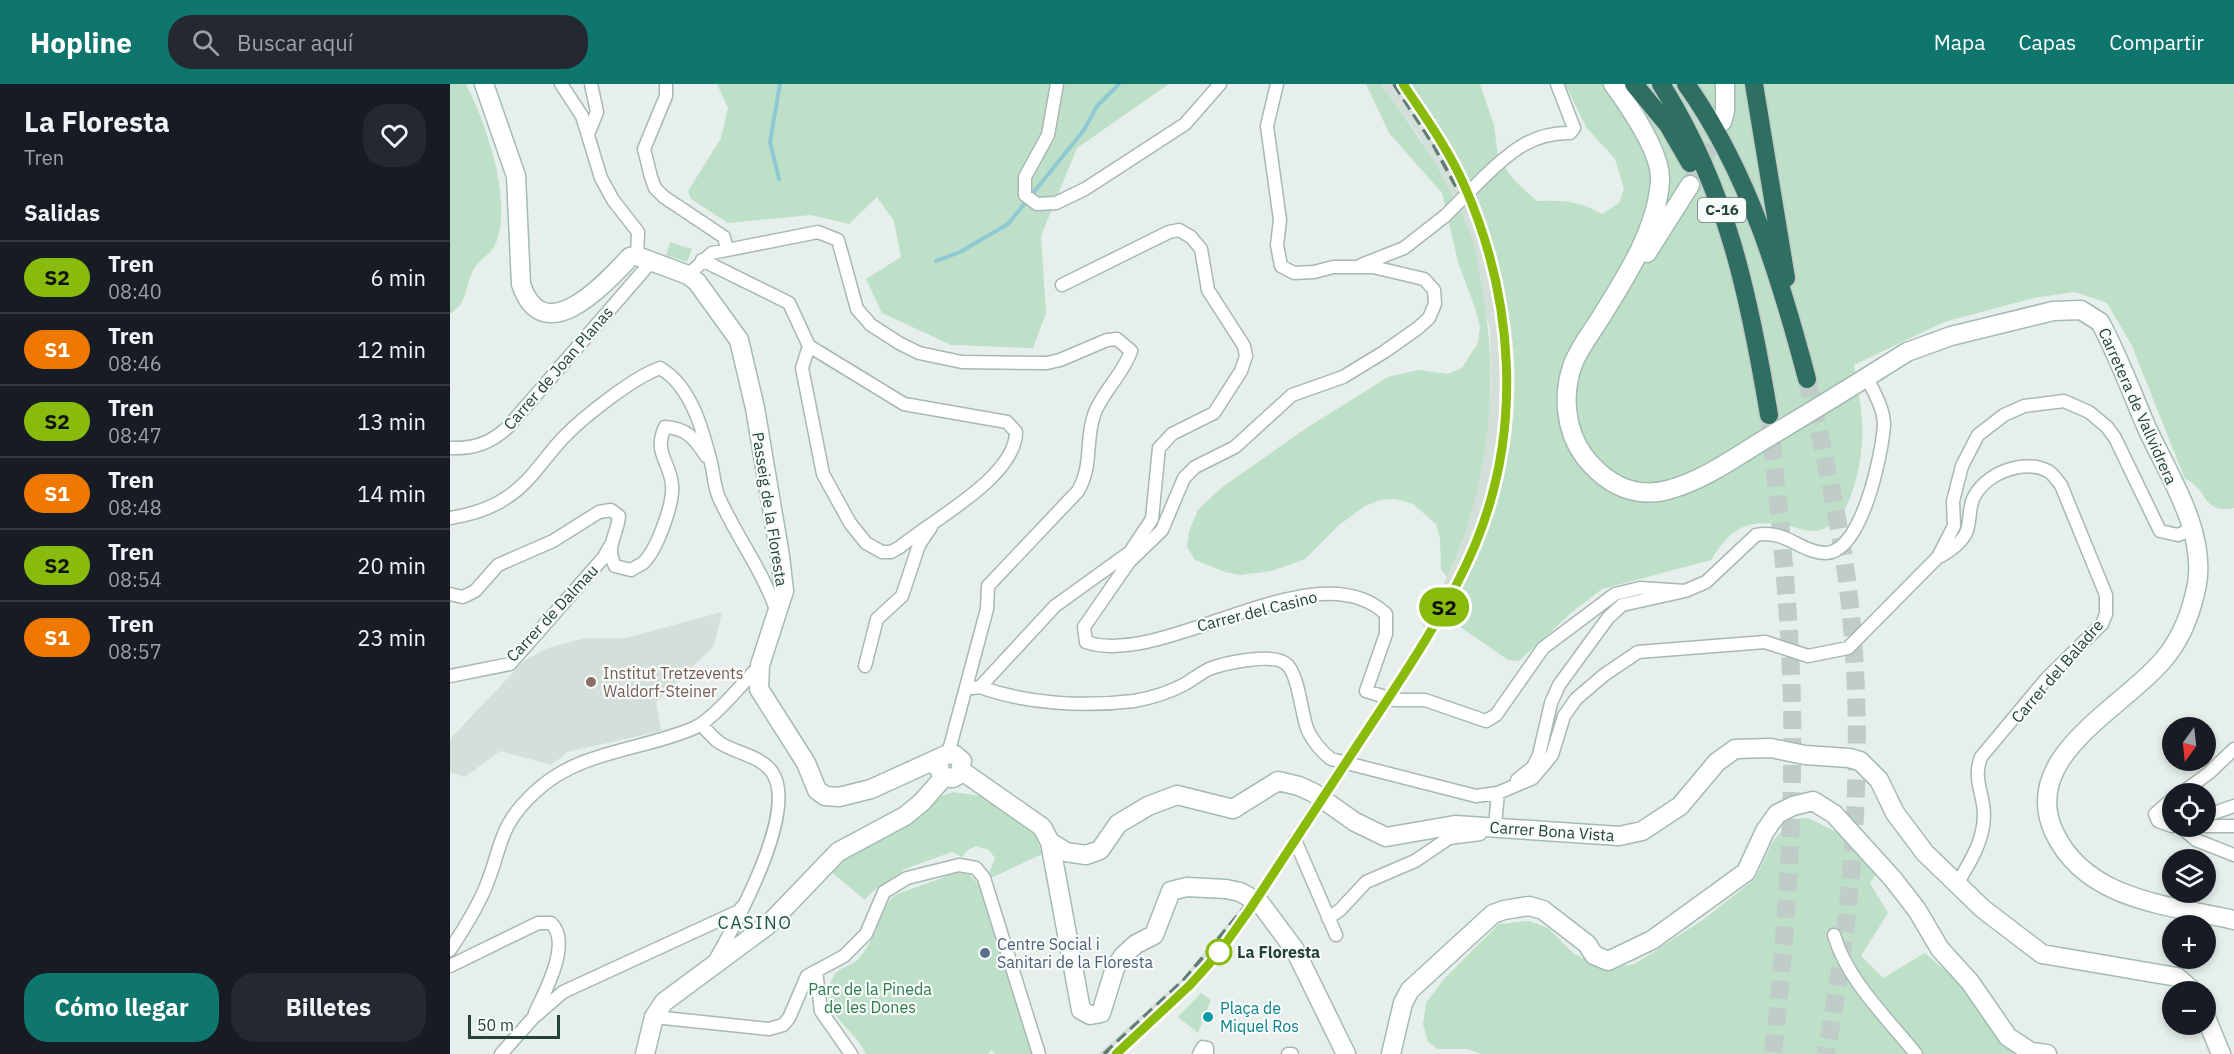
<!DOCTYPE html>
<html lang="es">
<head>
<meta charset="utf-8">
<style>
	:root { --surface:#171b24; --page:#242831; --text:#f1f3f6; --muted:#9ea1a6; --line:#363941; --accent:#0f766e }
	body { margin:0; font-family:"IBM Plex Sans",sans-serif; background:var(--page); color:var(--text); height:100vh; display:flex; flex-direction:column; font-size:22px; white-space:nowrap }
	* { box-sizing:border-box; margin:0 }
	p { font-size:20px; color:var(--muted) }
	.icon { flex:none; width:33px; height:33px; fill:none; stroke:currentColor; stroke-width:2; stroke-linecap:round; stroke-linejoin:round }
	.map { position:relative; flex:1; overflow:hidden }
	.details { display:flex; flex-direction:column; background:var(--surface); width:450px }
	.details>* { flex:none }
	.badge { padding:0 12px; border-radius:20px; font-size:21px; line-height:39px }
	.needle { width:39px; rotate:195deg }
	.tools { position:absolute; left:1712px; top:633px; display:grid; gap:12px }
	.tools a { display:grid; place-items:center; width:54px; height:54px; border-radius:50%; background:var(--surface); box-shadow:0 3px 9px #0003; font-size:30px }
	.scale { position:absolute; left:18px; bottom:15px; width:92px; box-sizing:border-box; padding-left:6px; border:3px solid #24423a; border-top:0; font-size:16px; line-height:21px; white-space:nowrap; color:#24423a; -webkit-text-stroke:4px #f7fbf9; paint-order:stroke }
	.map>.badge { position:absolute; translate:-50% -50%; box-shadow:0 0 0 3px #fff }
	h2 { padding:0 24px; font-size:22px; line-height:54px }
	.round { display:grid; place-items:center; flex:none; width:63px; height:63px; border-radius:24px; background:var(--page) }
	.overview { display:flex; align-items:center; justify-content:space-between; height:102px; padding:0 24px }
	h1 { font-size:28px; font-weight:700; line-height:45px }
	.primary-button { display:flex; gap:12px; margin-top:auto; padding:12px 24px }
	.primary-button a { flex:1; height:69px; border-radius:24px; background:var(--accent); color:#fff; font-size:24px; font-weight:700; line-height:69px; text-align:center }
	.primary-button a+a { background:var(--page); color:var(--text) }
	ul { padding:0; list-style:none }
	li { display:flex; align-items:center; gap:18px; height:72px; padding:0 24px; border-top:2px solid var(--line) }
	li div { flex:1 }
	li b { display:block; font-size:22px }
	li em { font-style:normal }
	li .badge { min-width:66px; font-weight:700; text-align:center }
	header { display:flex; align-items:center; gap:36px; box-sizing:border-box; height:84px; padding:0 30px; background:var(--accent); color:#fff }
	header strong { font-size:28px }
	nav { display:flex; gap:33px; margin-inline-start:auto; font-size:21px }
	.search { width:420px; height:54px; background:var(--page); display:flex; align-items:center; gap:15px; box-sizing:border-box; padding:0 21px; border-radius:24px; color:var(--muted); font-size:22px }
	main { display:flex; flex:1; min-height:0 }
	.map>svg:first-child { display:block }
	.built { fill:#d4dfda }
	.green { fill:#bfe0c8 }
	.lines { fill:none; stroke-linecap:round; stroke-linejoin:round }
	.stream { stroke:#8ec9d4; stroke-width:4 }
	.secondary-tunnel { stroke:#bfccc8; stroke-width:18; stroke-dasharray:18 9; stroke-linecap:butt }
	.highway-tunnel { stroke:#bfccc8; stroke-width:18; stroke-dasharray:18 9; stroke-linecap:butt }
	.street-casing { stroke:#a8b8b2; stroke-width:15 }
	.secondary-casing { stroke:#a4bbb3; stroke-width:21 }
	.highway-casing { stroke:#c2cac8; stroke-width:21 }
	.street { stroke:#fff; stroke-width:12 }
	.secondary { stroke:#fff; stroke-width:18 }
	.highway { stroke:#2f6f62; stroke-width:18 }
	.rail { stroke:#5f7d75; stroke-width:4; stroke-dasharray:12 6; stroke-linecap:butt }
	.street-bridge-casing { stroke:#a8b8b2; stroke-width:15; stroke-linecap:butt }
	.street-bridge { stroke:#fff; stroke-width:12 }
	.line-casing { stroke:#fff; stroke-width:14 }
	.line { stroke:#88bb0b; stroke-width:9 }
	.education-dot { fill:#8d6e63; stroke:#f7fbf9; stroke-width:2 }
	.stop-dot { fill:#fff; stroke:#88bb0b; stroke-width:3 }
	.service-dot { fill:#5c6f8a; stroke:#f7fbf9; stroke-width:2 }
	.culture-dot { fill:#0f9aa8; stroke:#f7fbf9; stroke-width:2 }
	.labels { text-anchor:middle; stroke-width:4.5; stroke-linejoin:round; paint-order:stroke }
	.shield { fill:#f7fbf9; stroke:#637a73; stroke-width:1.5 }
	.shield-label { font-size:15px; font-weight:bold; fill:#24423a }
	.street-label { font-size:16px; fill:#24423a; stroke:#f7fbf9 }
	.education-label { font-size:16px; fill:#785e54; stroke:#f7fbf9; text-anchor:start }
	.service-label { font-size:16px; fill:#4e5e75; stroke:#f7fbf9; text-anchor:start }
	.stop-label { font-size:16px; font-weight:bold; fill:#24423a; stroke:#f7fbf9; text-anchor:start }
	.park-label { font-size:16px; fill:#2d7a4b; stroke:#f7fbf9 }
	.culture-label { font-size:16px; fill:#0d838f; stroke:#f7fbf9; text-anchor:start }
	.neighbourhood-label { font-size:18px; letter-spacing:1.5px; fill:#1f5548; stroke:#f7fbf9 }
</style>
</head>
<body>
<header>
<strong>Hopline</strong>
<div class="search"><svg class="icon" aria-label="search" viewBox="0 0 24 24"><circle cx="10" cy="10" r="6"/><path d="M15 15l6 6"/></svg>Buscar aquí</div>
<nav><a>Mapa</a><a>Capas</a><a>Compartir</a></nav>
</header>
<main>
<section class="details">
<div class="overview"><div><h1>La Floresta</h1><p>Tren</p></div><a class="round"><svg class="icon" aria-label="heart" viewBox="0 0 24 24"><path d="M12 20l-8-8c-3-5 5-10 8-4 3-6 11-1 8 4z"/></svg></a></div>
<h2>Salidas</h2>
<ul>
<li><span class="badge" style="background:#88bb0b;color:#111">S2</span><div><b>Tren</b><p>08:40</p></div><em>6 min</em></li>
<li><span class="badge" style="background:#ef7900;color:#fff">S1</span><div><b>Tren</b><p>08:46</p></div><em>12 min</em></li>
<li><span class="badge" style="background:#88bb0b;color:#111">S2</span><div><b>Tren</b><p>08:47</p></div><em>13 min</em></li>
<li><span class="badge" style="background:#ef7900;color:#fff">S1</span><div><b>Tren</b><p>08:48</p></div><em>14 min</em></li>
<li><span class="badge" style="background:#88bb0b;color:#111">S2</span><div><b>Tren</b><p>08:54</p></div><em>20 min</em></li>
<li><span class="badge" style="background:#ef7900;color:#fff">S1</span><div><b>Tren</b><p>08:57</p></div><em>23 min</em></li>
</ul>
<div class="primary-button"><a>Cómo llegar</a><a>Billetes</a></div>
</section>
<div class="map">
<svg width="1784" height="970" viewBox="0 0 1784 970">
	<rect width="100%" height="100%" fill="#e6efeb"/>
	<path class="built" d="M931,0H959L1002,63L1030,126L1045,172L1061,246L1064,309L1055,392L1037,454L1008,514L986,550L972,542L997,493L1020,435L1031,388L1041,307L1040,244L1003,112L969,52Z
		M272,528L264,562L206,618L211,647L117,668L102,681L50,667L15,693L0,688V655L74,577L98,564L134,554H176Z
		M793,821L801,827L777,862L743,902L671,970H648L732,895Z"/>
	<path class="green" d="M0,0H16C36,39 63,117 46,159C42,170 31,174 25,183C14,201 19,218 0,230Z
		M267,0H719L627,64L591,152L596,229L583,264L501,261L432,229L416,195L451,173L444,137L427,113L399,140L361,131L278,139L241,115L238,107L271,54L278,24Z
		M916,0H931C965,47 1000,96 1021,152C1027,167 1028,185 1031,200C1047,277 1042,359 1020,434C1014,454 1005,474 997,493L991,485L990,455L986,440L963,420L946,415L930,416L915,422L889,441L855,475L822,487L790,491L775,488L745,476L737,463L739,447L748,426L771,404L855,345L938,293L968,286L998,290L1012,284L1028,259L1030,243L1025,224L1008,178L992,109L939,49Z
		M959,0H1030L1044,41L1048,73L1064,96L1087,117C1112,116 1130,117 1152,130L1169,119L1174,105L1165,75L1136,43L1115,0H1784V424C1752,431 1758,404 1735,395L1682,262L1657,219L1625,208L1584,214L1494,238L1404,281C1408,306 1414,334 1412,358C1410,386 1400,446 1363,447C1355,447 1348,444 1341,442C1298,435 1284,440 1261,476L1152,505L1121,529L1069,577L1058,576L996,533C1048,449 1075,344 1061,245C1058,228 1053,210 1049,192C1039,148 1025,104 1003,64C990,42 974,21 959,0Z
		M220,158L242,165L237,178L216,171Z
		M503,708L531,712L577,743L586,751L592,770L541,794L539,790L545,774L539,766L526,762L518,766L512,773L502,768L452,786L453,791C438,798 425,802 415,816L379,786L388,777L466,733L492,712Z
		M1358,734L1391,750L1427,789L1420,799L1438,829L1411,872L1433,894L1475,869L1514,903L1531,923L1543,947L1565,970H1031L1017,965H988L978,958L973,940L976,919L994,895L1049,840L1079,837L1098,844L1123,869L1153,885L1185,880L1254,835L1305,795L1323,757L1343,735Z
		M508,788L519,790L529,801L583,970H545L541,966L538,970H416C404,942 361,926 385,890C390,883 402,882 408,875C412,871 416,865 419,860C430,844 430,824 445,811Z
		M751,909L761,916L748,949L728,933Z"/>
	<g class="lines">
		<path class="stream" d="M329,95L320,58L330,0
			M486,177L510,168L558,140L634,46L647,22L669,0"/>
		<path class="secondary-tunnel" d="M1240,101L1272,38"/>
		<path class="highway-tunnel" d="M1357,295C1372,361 1388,428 1397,496C1417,653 1405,815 1376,970
			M1319,331C1329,428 1340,524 1342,621C1344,737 1336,855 1323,970"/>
		<defs>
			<path id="street" d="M111,0L132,32L151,94L163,116L188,148L187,172
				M216,0V12L194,65L201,93L205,104L214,113L274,153L277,166
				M607,0L598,51L575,93V111L587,120L606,119L635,105L735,40L770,0
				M139,48L147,28L141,0
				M1035,92C1060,68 1083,48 1120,49L1124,44L1107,0
				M252,176L339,219L359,262L352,284L373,390L400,439L416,459L432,468H441L450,463C482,436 566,393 566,348L557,338L454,320L359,262
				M911,181L954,164L995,132
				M238,191L262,169L368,148L388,156L407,225L421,241L449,259L469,269L512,278L597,279L610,276L657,256L667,255L681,267C673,291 651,309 644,331C635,357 643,381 628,407L538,502L537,525L498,670
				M0,364C24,365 41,359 58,343L201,178
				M0,434C19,431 40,425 56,414C80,399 94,374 113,354C133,333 184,293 210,284C242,302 254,350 262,383C264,394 265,408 271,418C290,458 312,486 327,528
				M680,468L679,478L634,543L636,558C715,585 866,463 936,530V550L916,607L945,616H975L1036,637L1046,631L1093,564L1165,510L1190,504L1235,507
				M1491,472C1500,467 1509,461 1515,451C1521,441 1518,427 1523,415C1534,390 1573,374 1598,387C1603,390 1607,396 1611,401L1656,511V530L1652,540L1597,594L1531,673C1524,692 1530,702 1533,720C1538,750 1522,775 1507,800
				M679,478L712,446L734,394L745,383L785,363L842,311L893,293L934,268L968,244L979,234L985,220L984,206L974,195L923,183H883L864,188L844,189L831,182L827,161L830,136L817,42L827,0
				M0,510L13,513L25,507L48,481L103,457L149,428L161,426L169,432C167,453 155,461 165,482L181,486C184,484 190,481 193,479C207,466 224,419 222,401C220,377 203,369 215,343C237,344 245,355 256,372
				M415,582L427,535L452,512L469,461L481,443
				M0,592L60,580L154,473L160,462
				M530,603C577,620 634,623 684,617C701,614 720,608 735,600C743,595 751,589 759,585C774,579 821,569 835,579C849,588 851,631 858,647C864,659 871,667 881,675L1026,712L1048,709L1083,694L1102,671L1114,632L1126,615L1154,591L1188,568L1315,558L1358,572L1398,564L1488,473L1504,442L1503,417L1512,382L1528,351L1554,331L1574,322L1614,317L1639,328L1657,343L1665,354L1710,447L1728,451L1742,445
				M523,604L530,603L605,522L680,468L702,435L709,364L722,350L764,329L791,287L796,272L794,262L758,206L751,165L741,153L729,146L719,148L612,201
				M251,640C257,647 263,654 270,659C286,669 311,672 322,688C349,727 285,841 264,878
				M1067,696L1083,683L1089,671L1101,619L1109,601L1158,534L1172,521L1235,507L1256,498L1306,451C1336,445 1351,469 1376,469C1412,468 1432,370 1434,341C1434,325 1424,308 1417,294
				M1730,710L1759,689L1784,665
				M1722,715L1705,730L1708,737L1722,742
				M1755,732L1784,722
				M1045,742L1048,709
				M1755,742H1784
				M1731,743L1746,756L1784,771
				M845,756L886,851
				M878,834L890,826L916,798L965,777L999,754L1030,750
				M1384,851C1397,896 1437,934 1466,970
				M0,866C12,848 25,827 34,807C53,763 46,744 85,708C129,666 191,667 244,644C263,636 294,598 310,581
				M0,882L88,839H101C122,858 95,908 85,929
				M366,887L371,927L401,970
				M204,933L319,945L333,941L339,934L357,892L394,872L416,850L434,808L457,794L509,781L526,784L534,794L589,970
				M51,970L83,934L113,908L289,827L292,823
				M749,970L753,963L757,964V970
				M838,970H842"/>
			<path id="secondary" d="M34,0L66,92L71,200C93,267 154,201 180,173L187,172L238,191L247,198L289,256L305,324L330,472L334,507L310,581L309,605L356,679L367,706L375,712L389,713L421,705L498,670L505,671L512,677L510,690L503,694L494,693L488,684L490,675
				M1163,0C1179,22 1212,69 1210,97C1207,145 1176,193 1151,233C1141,249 1130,263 1123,280C1112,310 1115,346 1134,372C1148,390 1166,405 1190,408C1200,409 1212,408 1221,405C1256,395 1287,372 1317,354C1364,326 1411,297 1457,268L1501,252L1603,227L1631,226L1650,238C1668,271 1681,307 1696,342C1717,389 1756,445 1747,500C1742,526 1734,549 1718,570C1679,622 1568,670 1604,748C1636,817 1719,821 1784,836
				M1272,38L1275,27V0
				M1197,169L1240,101
				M512,687L592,743L600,758L631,926L640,931L651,929L665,884L673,872L686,860L704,851L721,807L737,803L776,805L790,808L810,819L845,866L896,970
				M600,758L616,768L636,771L650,766L668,740L698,722L727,711L783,725L828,697L849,702L864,709L905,738L936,753L1005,741L1169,752L1192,747L1230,722L1267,678L1285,665L1321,664L1355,671L1399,674L1410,677L1429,696L1445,729L1475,769L1533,825L1592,870L1727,893L1744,908
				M1755,931L1771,970
				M195,970L204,933L214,918L318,841L388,768L455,732L472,718L494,693
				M941,970L953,919L960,906L1043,830L1054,826L1079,822L1093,826L1137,860L1144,871L1158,877L1202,856L1296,788L1315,747L1327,730L1343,722L1363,717L1384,730L1443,795L1467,826L1490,865L1520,898L1558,953L1581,968L1597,970"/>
			<path id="highway" d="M1184,0L1218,41L1240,79
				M1211,0C1277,105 1299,211 1319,331
				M1236,0C1298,87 1330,193 1357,295
				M1304,0L1336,194"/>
		</defs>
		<use href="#street" class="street-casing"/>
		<use href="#secondary" class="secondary-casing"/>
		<use href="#highway" class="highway-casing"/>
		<use href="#street" class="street"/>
		<use href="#secondary" class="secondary"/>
		<use href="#highway" class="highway"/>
		<path class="rail" d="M944,0L983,60L1008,106
			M982,547C997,518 1012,490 1025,461C1070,351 1065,226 1021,117
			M654,970L734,896L795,823"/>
		<defs>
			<path id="street-bridge" d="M995,132L1035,92"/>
		</defs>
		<use href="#street-bridge" class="street-bridge-casing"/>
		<use href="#street-bridge" class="street-bridge"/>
	</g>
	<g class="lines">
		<defs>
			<path id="line" d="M666,970L740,901L768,870L800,825C839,766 877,707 916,648C956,588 997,527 1025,461C1073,346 1064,215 1015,103C999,66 975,33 953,0"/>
		</defs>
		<use href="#line" class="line-casing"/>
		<use href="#line" class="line"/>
	</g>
	<circle class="education-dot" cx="141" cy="598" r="6"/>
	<circle class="stop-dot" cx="769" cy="868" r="12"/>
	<circle class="service-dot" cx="535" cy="869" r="6"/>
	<circle class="culture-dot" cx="758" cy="933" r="6"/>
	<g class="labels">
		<rect class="shield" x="1248" y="114" width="48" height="24" rx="4.5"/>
		<g class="shield-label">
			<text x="1272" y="131">C-16</text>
		</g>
		<g class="street-label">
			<text transform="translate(108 284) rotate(-49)" y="6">Carrer de Joan Planas</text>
			<text transform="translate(1688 322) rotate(66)" y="6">Carretera de Vallvidrera</text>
			<text transform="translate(320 425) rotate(81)" y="6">Passeig de la Floresta</text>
			<text transform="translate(807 527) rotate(-14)" y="6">Carrer del Casino</text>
			<text transform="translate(102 529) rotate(-47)" y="6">Carrer de Dalmau</text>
			<text transform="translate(1607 587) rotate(-49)" y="6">Carrer del Baladre</text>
			<text transform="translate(1102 747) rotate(4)" y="6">Carrer Bona Vista</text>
		</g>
		<g class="education-label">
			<text x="153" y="595">Institut Tretzevents<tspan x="153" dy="18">Waldorf-Steiner</tspan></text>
		</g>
		<g class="service-label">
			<text x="547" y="866">Centre Social i<tspan x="547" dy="18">Sanitari de la Floresta</tspan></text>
		</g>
		<g class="stop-label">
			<text x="787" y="874">La Floresta</text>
		</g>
		<g class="park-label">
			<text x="420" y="911">Parc de la Pineda<tspan x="420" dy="18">de les Dones</tspan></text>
		</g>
		<g class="culture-label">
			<text x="770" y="930">Plaça de<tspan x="770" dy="18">Miquel Ros</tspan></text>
		</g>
		<g class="neighbourhood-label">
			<text x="305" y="845">CASINO</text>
		</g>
	</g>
</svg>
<div class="tools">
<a><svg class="needle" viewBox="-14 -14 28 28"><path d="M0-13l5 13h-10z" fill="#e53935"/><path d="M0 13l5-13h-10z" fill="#9ea1a6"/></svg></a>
<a><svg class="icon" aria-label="locate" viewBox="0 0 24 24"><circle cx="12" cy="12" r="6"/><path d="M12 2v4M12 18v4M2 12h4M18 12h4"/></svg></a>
<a><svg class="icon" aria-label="layers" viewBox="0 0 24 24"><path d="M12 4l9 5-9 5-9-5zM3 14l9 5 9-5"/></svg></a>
<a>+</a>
<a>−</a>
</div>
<div class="scale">50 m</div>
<b class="badge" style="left:994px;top:523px;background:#88bb0b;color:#111">S2</b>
</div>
</main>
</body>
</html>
